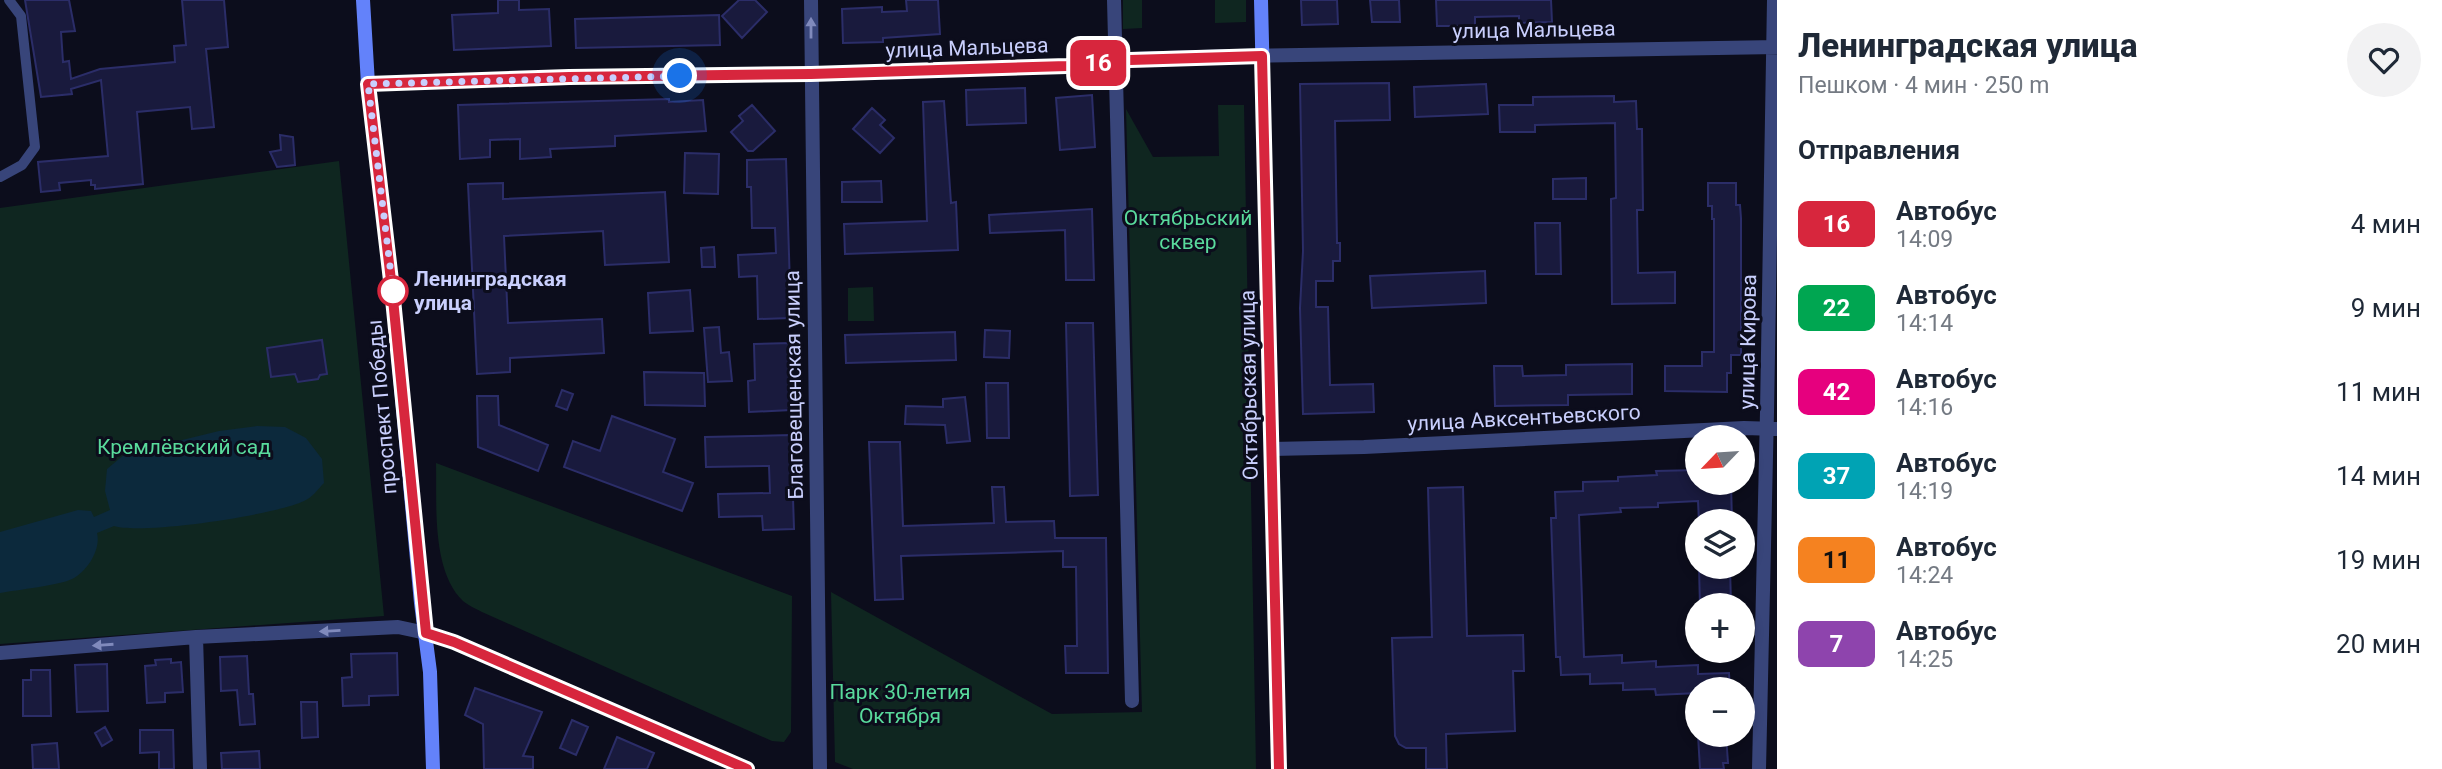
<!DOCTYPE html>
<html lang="ru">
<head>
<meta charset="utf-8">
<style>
	:root { --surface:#fff; --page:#f2f2f3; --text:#1f2937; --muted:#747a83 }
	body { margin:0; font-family:Roboto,sans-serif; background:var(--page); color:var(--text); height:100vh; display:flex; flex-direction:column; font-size:26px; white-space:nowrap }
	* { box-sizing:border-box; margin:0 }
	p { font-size:23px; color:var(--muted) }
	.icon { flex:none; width:38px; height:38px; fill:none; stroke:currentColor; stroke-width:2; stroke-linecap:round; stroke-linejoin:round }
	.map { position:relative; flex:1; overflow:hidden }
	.side { display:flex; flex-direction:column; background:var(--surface); width:665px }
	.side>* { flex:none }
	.badge { padding:0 14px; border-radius:10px; font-size:24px; line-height:46px }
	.needle { width:46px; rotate:245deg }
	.fabs { position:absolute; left:1685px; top:425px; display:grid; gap:14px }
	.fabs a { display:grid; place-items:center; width:70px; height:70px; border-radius:50%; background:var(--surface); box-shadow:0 4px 10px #0003; font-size:35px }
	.you { position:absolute; width:35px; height:35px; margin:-18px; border:5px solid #fff; border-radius:50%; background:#1a73e8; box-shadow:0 0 0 10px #1a73e833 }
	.map>.badge { position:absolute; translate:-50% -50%; box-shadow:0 0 0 4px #fff }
	h2 { padding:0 21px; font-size:26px; line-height:63px }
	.round { display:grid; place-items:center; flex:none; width:74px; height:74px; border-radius:37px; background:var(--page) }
	.overview { display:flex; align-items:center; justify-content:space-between; height:119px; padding:0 21px }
	h1 { font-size:33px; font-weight:800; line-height:52px }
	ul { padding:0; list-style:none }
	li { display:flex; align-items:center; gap:21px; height:84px; padding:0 21px }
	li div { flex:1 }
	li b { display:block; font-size:26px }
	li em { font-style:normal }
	li .badge { min-width:77px; font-weight:700; text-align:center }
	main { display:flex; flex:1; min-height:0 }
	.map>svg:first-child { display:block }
	.green { fill:#0f2620 }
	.water { fill:#0c293c }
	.building { fill:#191a3d; stroke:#2b2d68; stroke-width:2 }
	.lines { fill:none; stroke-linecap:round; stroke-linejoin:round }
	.pedestrian { stroke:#38457a; stroke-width:10 }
	.minor { stroke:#38457a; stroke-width:14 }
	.secondary { stroke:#6382fa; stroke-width:14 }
	.oneway { fill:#808abc }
	.line-casing { stroke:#fff; stroke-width:16 }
	.line { stroke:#d7263d; stroke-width:10 }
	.walk { stroke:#c9cffd; stroke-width:7; stroke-dasharray:0 12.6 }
	.stop-dot { fill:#fff; stroke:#d7263d; stroke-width:3.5 }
	.labels { text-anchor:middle; stroke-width:6; stroke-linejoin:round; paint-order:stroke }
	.street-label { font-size:21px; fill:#c9cffd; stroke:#0c0d1c }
	.park-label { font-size:21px; fill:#59da9c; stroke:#0c0d1c }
	.stop-label { font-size:21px; font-weight:bold; fill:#c9cffd; stroke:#0c0d1c; text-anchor:start }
</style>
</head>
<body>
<main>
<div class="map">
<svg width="1777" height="769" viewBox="0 0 1777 769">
	<rect width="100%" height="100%" fill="#0c0d1c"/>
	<path class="green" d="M1123,0H1142V28L1123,29Z
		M1215,0H1246V22L1215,23Z
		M1218,105H1244L1256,769H853L835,762L831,592L1052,714L1142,712L1126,109L1153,157L1219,156Z
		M339,161L384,616L0,644V208Z
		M873,287L874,321H848V288Z
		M436,463L792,596L791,732L784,742L772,741L482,612C476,609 468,605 463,601C431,570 437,503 436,463Z"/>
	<path class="water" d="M257,426L285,427L306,438L322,459L324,483C318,489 312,498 304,501C275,515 142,535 114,526L97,533C101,549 88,571 72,579C61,585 16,590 0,593V532L78,510L91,511L94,517L110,510L105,491L107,469L125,454L219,431Z"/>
	<path class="building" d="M25,0H69L75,31L61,32L63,62L69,61L71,79L100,69L175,62L174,46L186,45L182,0H224L228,47L206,49L214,127L192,129L190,107L137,112L143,184L95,189V185H91V180L59,183L60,190L41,192L38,162L108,156L101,80L71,89L72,94L41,97Z
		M498,0H519V10L549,9L551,46L454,50L452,15L498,13Z
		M739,0H755L767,12L742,38L722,16Z
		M906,0H938L940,34L883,38V42L843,43L842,9L882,7V12L907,11Z
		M1301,0H1337L1338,24L1302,25Z
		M1370,0H1399L1400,22H1372Z
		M1436,0H1551L1552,22L1519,23V16L1475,17V26H1437Z
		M719,15L720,45L576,48L575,19Z
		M1389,83L1390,120L1335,121L1337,243H1340V261H1333V281H1316V307H1328L1330,385L1373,384L1374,412L1303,414L1300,308L1303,251L1300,84Z
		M1486,84L1488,114L1415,117L1414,87Z
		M1025,88L1026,123L967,125L966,90Z
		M1092,95L1095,147L1060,150L1056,98Z
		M1614,96V102L1636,101L1637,129H1642L1643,210H1637L1638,273L1675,272V303L1612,304L1611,199L1616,198L1615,123L1535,125V132H1500L1499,105H1533V97Z
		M669,99V102L703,100L706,131L615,136V146L550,149L551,157L520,159V139L490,140V157L460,159L458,105Z
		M944,101L951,203L956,202L958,250L845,254L844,224L927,221L923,102Z
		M752,105L775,131L753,151H748L731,132L743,121L739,116Z
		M872,108L885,120L880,125L894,138L880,153L853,129Z
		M280,135L293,137L295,165L277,167L270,152L281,150Z
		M685,153L719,154L718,194L684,193Z
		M786,159L791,318L758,319L757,276L739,277L738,255L776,253L775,228H752L751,187H747V160Z
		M1586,178V199H1553V179Z
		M881,181L882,202H842V182Z
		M503,183V199L665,192L669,262L605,265L603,231L504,236L508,323L602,319L604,353L510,358V372L477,374L468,184Z
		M1708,183H1736V205H1740L1741,218V355H1731V373H1727V392L1665,391V366H1702V352H1714V219H1712V206H1708Z
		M1092,209L1094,280H1066L1065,230L990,233L989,215Z
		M1535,223H1560L1561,274H1536Z
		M714,247L715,267H702L701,248Z
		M1485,271L1486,303L1372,308L1370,276Z
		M690,290L693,331L650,333L648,293Z
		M1066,323H1093L1098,495L1070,496Z
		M719,327L721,353L729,352L732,381L708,382L704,328Z
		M985,330L1010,331L1009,358L984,357Z
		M955,332L956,360L846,363L845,335Z
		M322,340L327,374L320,375L318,379L298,382L295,374L271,377L267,348Z
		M790,343L791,410L749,412L748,381L755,380L754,344Z
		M1632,364V394L1568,395V405L1495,406L1494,366H1522L1523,376L1566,375V365Z
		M644,372L704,373L705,406L645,405Z
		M986,383H1008L1009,438H987Z
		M562,390L573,394L567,410L556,406Z
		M477,396H498L499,425L548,445L538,471L478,447Z
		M965,397L970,441L947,443L945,425L905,424L906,406L943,407V399Z
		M612,416L675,439L663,472L693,483L682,511L564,467L573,441L600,451Z
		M791,435L794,529L763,530L762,516L719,517L718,494L770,493L769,466L706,467L705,437Z
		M869,442H900L903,526L994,523L992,487H1004L1006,522L1054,521L1055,538H1106L1108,673H1066L1065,646H1077L1076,567H1063V551L901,556L903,599L875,600Z
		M1698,470V483H1731L1732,522H1699L1698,501L1658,503V507L1620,508L1621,512L1579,515L1584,657L1622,655V663L1656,661V667L1698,665V674L1729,673L1730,690H1698V693L1656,695L1655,689L1623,690V683L1590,684V674L1561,675L1560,657H1556L1551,518H1556L1555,492L1583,491V482L1618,481V477L1657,475L1656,471Z
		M1463,487L1467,636L1523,635L1524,671H1513L1515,731L1446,734L1447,769H1426V748H1406L1399,744L1395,736L1392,638L1432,637L1428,488Z
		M1699,567H1730L1731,605L1700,606Z
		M397,653L398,695L369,696V705L343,706L342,678L352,677L351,654Z
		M247,656L249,694H253L255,724L240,725L237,690L221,691L220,657Z
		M171,659V663L181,662L183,692L165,693V702L147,703L145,666L156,665L155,660Z
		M107,664L108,711L77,712L75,665Z
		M31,670H50L51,716H23V680H31Z
		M475,688L542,712L523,756L533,757V769H484L483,724L465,715Z
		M301,702H317L318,737L302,738Z
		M572,720L588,727L576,755L560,748Z
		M105,727L112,740L102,746L95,733Z
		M140,730H173L174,769H159V752L140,753Z
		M1698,735H1726L1728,763H1723L1724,769H1700Z
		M617,737L654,753L647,769H604Z
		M57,743L59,769H33L32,745Z
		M259,751L260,769H222L221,753Z"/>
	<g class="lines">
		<path class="pedestrian" d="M0,177L22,165L35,147L21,16L9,0"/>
		<path class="minor" d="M811,0L820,769
			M1114,0L1132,701
			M368,84L569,77L811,74L1067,66L1130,59L1236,56L1777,47
			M1272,449L1364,447L1744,428L1777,429
			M196,637L200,769
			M0,653L196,637L398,627L426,633
			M1759,769L1767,412L1774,0"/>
		<path class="secondary" d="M363,0L368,84L392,289L421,603L430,672L433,769
			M1261,0L1279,769
			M426,633L454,642L747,769"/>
	</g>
	<defs><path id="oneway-solid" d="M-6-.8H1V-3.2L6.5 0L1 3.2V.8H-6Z" transform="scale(1.75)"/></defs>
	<g class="oneway">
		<use href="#oneway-solid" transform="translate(811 28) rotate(-90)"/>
		<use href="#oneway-solid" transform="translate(330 631) rotate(177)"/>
		<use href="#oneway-solid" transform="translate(103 645) rotate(176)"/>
	</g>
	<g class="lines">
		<defs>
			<path id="line" d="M747,769L454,642L426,633L392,289L368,84L569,77L811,74L1067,66L1130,60L1262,56L1279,769"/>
		</defs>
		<use href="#line" class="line-casing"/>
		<use href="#line" class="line"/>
		<path class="walk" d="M393,291L368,84L680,76"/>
	</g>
	<circle class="stop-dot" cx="393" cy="291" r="14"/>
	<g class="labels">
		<g class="street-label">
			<text transform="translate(1534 30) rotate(-1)" y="7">улица Мальцева</text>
			<text transform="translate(967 48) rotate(-2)" y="7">улица Мальцева</text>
			<text transform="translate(1748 342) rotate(-89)" y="7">улица Кирова</text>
			<text transform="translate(794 385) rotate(-91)" y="7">Благовещенская улица</text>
			<text transform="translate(1249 385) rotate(-91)" y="7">Октябрьская улица</text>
			<text transform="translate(382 407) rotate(-95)" y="7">проспект Победы</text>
			<text transform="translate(1524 418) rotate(-3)" y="7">улица Авксентьевского</text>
		</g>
		<g class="park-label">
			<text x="1188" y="225">Октябрьский<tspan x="1188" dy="24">сквер</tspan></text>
			<text x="184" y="454">Кремлёвский сад</text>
			<text x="900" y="699">Парк 30-летия<tspan x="900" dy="24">Октября</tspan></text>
		</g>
		<g class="stop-label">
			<text x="414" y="286">Ленинградская<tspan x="414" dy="24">улица</tspan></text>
		</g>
	</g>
</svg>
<div class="fabs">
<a><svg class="needle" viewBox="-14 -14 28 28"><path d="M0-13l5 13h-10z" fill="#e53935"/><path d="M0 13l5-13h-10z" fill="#747a83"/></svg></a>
<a><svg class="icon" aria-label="layers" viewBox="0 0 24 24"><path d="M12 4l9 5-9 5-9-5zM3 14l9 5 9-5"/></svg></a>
<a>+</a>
<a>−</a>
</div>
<div class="you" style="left:680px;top:76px"></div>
<b class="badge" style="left:1098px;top:63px;background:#d7263d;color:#fff">16</b>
</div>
<section class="side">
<div class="overview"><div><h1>Ленинградская улица</h1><p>Пешком · 4 мин · 250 m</p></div><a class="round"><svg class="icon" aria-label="heart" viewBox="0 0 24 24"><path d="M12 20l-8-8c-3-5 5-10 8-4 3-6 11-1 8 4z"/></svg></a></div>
<h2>Отправления</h2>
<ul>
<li><span class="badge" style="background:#d7263d;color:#fff">16</span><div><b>Автобус</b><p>14:09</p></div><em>4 мин</em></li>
<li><span class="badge" style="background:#00a651;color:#fff">22</span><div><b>Автобус</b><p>14:14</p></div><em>9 мин</em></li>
<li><span class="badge" style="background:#e6007e;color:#fff">42</span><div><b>Автобус</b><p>14:16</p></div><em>11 мин</em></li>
<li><span class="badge" style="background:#00a3b4;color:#fff">37</span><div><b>Автобус</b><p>14:19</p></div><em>14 мин</em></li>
<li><span class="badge" style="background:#f58220;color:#111">11</span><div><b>Автобус</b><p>14:24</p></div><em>19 мин</em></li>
<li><span class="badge" style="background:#8e44ad;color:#fff">7</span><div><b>Автобус</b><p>14:25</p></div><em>20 мин</em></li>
</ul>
</section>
</main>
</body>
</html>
